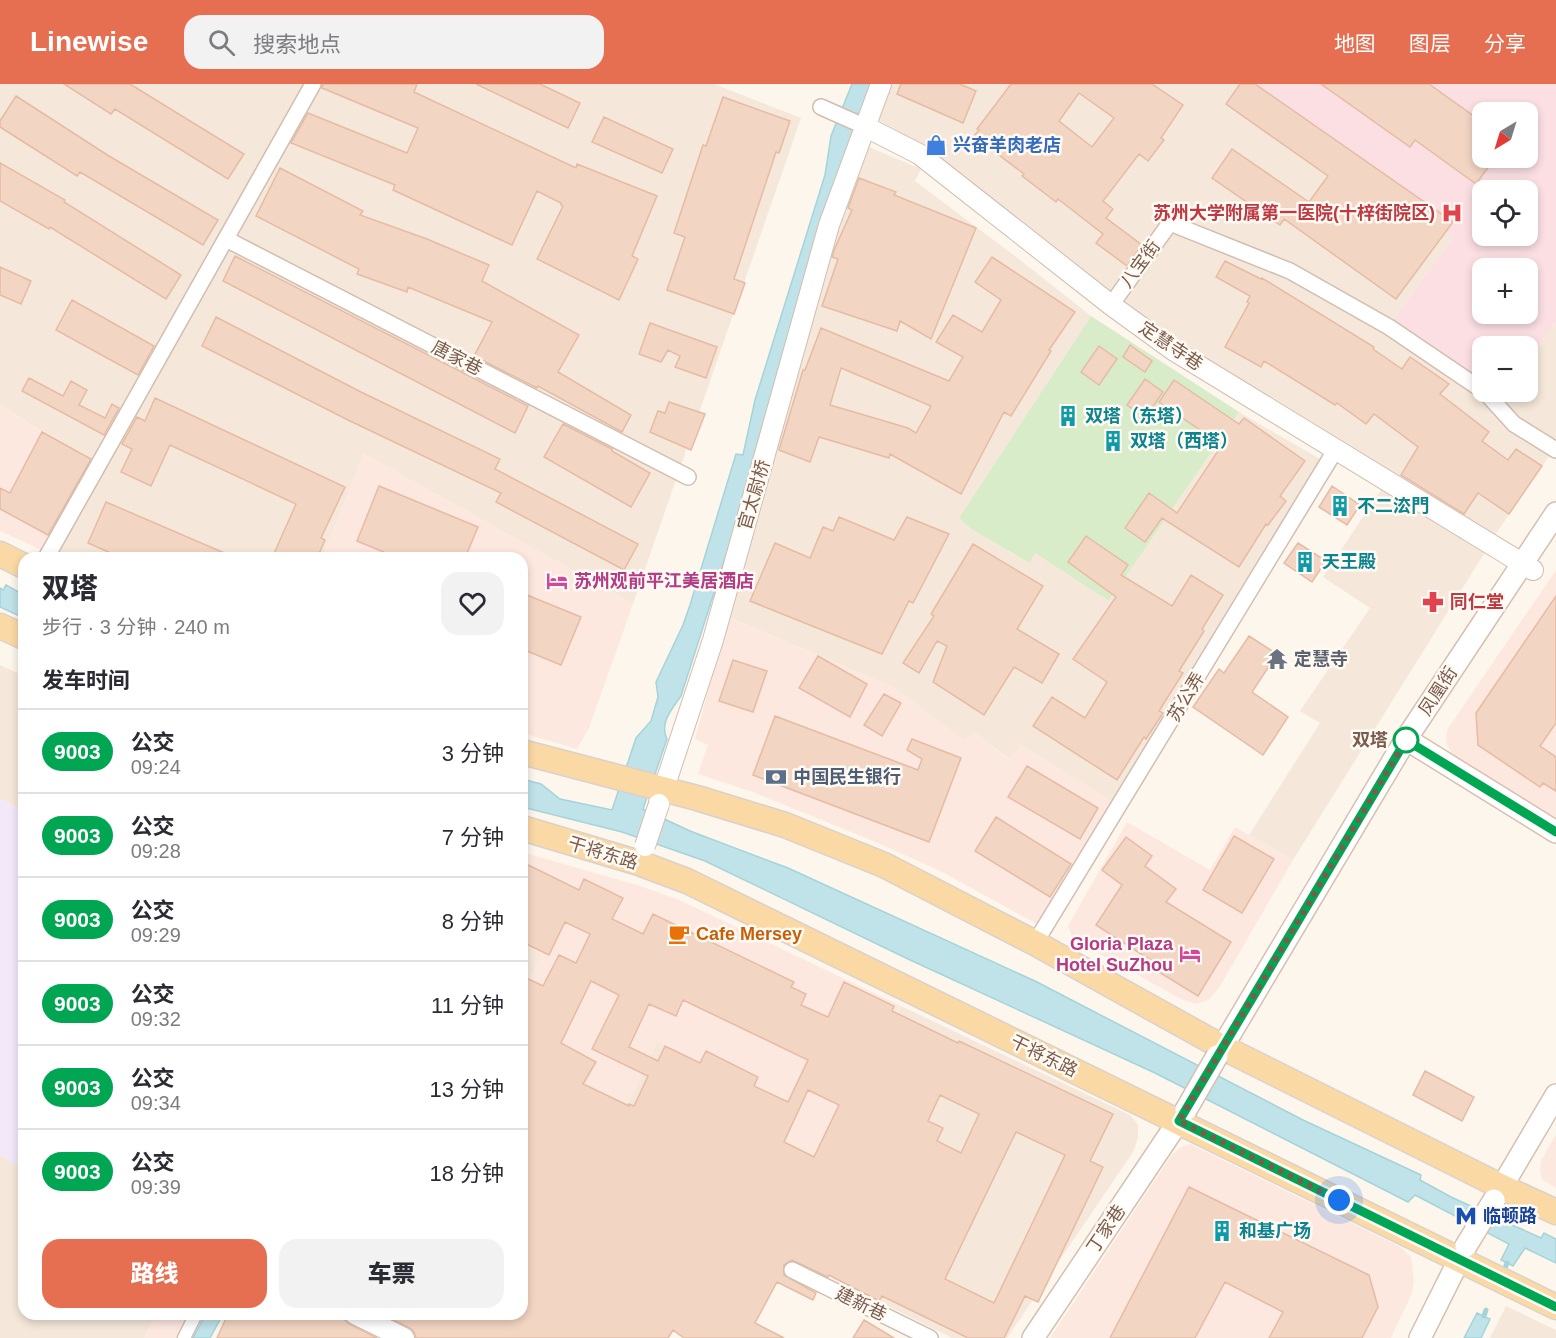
<!DOCTYPE html>
<html lang="zh">
<head>
<meta charset="utf-8">
<style>
	:root { --surface:#fff; --page:#f2f2f3; --text:#2b2b33; --muted:#7c7c81; --line:#e1e1e2; --accent:#e76f51 }
	body { margin:0; font-family:Arial,"Noto Sans SC",sans-serif; background:var(--page); color:var(--text); height:100vh; display:flex; flex-direction:column; font-size:22px; white-space:nowrap }
	* { box-sizing:border-box; margin:0 }
	p { font-size:20px; color:var(--muted) }
	.icon { flex:none; width:33px; height:33px; fill:none; stroke:currentColor; stroke-width:2; stroke-linecap:round; stroke-linejoin:round }
	.map { position:relative; flex:1; overflow:hidden }
	.sheet { position:absolute; left:18px; top:468px; width:510px; height:768px; display:flex; flex-direction:column; background:var(--surface); border-radius:18px; box-shadow:0 3px 9px #0003 }
	.sheet>* { flex:none }
	.badge { padding:0 12px; border-radius:20px; font-size:21px; line-height:39px }
	.needle { width:39px; rotate:218deg }
	.controls { position:absolute; left:1472px; top:18px; display:grid; gap:12px }
	.controls a { display:grid; place-items:center; width:66px; height:66px; border-radius:12px; background:var(--surface); box-shadow:0 3px 9px #0003; font-size:30px }
	.you { position:absolute; width:30px; height:30px; margin:-15px; border:4px solid #fff; border-radius:50%; background:#1a73e8; box-shadow:0 0 0 9px #1a73e833 }
	.map>.badge { position:absolute; translate:-50% -50%; box-shadow:0 0 0 3px #fff }
	h2 { padding:0 24px; font-size:22px; line-height:54px }
	.round { display:grid; place-items:center; flex:none; width:63px; height:63px; border-radius:18px; background:var(--page) }
	.summary { display:flex; align-items:center; justify-content:space-between; height:102px; padding:0 24px }
	h1 { font-size:28px; font-weight:800; line-height:45px }
	.primary-button { display:flex; gap:12px; margin-top:auto; padding:12px 24px }
	.primary-button a { flex:1; height:69px; border-radius:18px; background:var(--accent); color:#fff; font-size:24px; font-weight:800; line-height:69px; text-align:center }
	.primary-button a+a { background:var(--page); color:var(--text) }
	ul { padding:0; list-style:none }
	li { display:flex; align-items:center; gap:18px; height:84px; padding:0 24px; border-top:2px solid var(--line) }
	li div { flex:1 }
	li b { display:block; font-size:22px }
	li em { font-style:normal }
	li .badge { min-width:66px; font-weight:700; text-align:center }
	header { display:flex; align-items:center; gap:36px; box-sizing:border-box; height:84px; padding:0 30px; background:var(--accent); color:#fff }
	header strong { font-size:28px }
	nav { display:flex; gap:33px; margin-inline-start:auto; font-size:21px }
	.search { width:420px; height:54px; background:var(--page); display:flex; align-items:center; gap:15px; box-sizing:border-box; padding:0 21px; border-radius:18px; color:var(--muted); font-size:22px }
	.map>svg:first-child { display:block }
	.residential { fill:#f5e8da }
	.commercial { fill:#fde8e0 }
	.education { fill:#f3e8fa }
	.medical { fill:#fbdfe3; fill-rule:evenodd }
	.green { fill:#d8ecc9 }
	.water { fill:#bfe3e8; stroke:#a5d3da; stroke-width:1.5 }
	.lines { fill:none; stroke-linecap:round; stroke-linejoin:round }
	.stream { stroke:#a5d3da; stroke-width:5 }
	.building { fill:#f3d5c3; stroke:#e6bba3; stroke-width:1.5; fill-rule:evenodd }
	.pedestrian-casing { stroke:#d1beb0; stroke-width:15 }
	.minor-casing { stroke:#d1beb0; stroke-width:18 }
	.tertiary-casing { stroke:#d1beb0; stroke-width:22 }
	.secondary-casing { stroke:#d6c0b0; stroke-width:24 }
	.primary-casing { stroke:#dad1cd; stroke-width:27 }
	.pedestrian { stroke:#fff; stroke-width:12 }
	.minor { stroke:#fff; stroke-width:15 }
	.tertiary { stroke:#fff; stroke-width:20 }
	.secondary { stroke:#fff; stroke-width:21 }
	.primary { stroke:#fbd9a5; stroke-width:24 }
	.tertiary-bridge-casing { stroke:#d1beb0; stroke-width:22; stroke-linecap:butt }
	.secondary-bridge-casing { stroke:#d6c0b0; stroke-width:24; stroke-linecap:butt }
	.tertiary-bridge { stroke:#fff; stroke-width:20 }
	.secondary-bridge { stroke:#fff; stroke-width:21 }
	.line-casing { stroke:#fff; stroke-width:14 }
	.line { stroke:#00a651; stroke-width:9 }
	.walk { stroke:#7a5c4d; stroke-width:6; stroke-dasharray:0 10.8 }
	.stop-dot { fill:#fff; stroke:#00a651; stroke-width:3 }
	.labels { text-anchor:middle; stroke-width:5; stroke-linejoin:round; paint-order:stroke }
	.shop-label { font-size:18px; font-weight:bold; fill:#366cbe; stroke:#fffaf3; text-anchor:start }
	.health-label { font-size:18px; font-weight:bold; fill:#be3a42; stroke:#fffaf3; text-anchor:end }
	.street-label { font-size:18px; fill:#7a5c4d; stroke:#fffaf3 }
	.culture-label { font-size:18px; font-weight:bold; fill:#0d838f; stroke:#fffaf3; text-anchor:start }
	.hotel-label { font-size:18px; font-weight:bold; fill:#b23c85; stroke:#fffaf3; text-anchor:start }
	.worship-label { font-size:18px; font-weight:bold; fill:#5b616d; stroke:#fffaf3; text-anchor:start }
	.stop-label { font-size:18px; font-weight:bold; fill:#7a5c4d; stroke:#fffaf3; text-anchor:end }
	.service-label { font-size:18px; font-weight:bold; fill:#4e5e75; stroke:#fffaf3; text-anchor:start }
	.food-label { font-size:18px; font-weight:bold; fill:#c56008; stroke:#fffaf3; text-anchor:start }
	.transit-label { font-size:18px; font-weight:bold; fill:#164399; stroke:#fffaf3; text-anchor:start }
</style>
</head>
<body>
<header>
<strong>Linewise</strong>
<div class="search"><svg class="icon" aria-label="search" viewBox="0 0 24 24"><circle cx="10" cy="10" r="6"/><path d="M15 15l6 6"/></svg>搜索地点</div>
<nav><a>地图</a><a>图层</a><a>分享</a></nav>
</header>
<div class="map">
<svg width="1556" height="1254" viewBox="0 0 1556 1254">
	<rect width="100%" height="100%" fill="#fdf6ec"/>
	<path class="residential" d="M0,0H714L801,34L633,520L364,370L322,474H59L44,467L43,346L42,348L0,320Z
		M892,0H1245L1454,153L1390,240L1482,308H1496L1502,310L1505,308H1527V277L1556,237V362L1493,454L1180,262L1107,207L929,64L878,36Z
		M862,60L921,85L915,97L1019,175L1091,232L959,434L971,445L1028,479L1034,468L1109,517L1239,328L1320,375L1112,718L1021,661L1010,676L974,648L964,657L895,604L728,533Z
		M1383,403L1487,465L1293,776L1249,751L1320,639L1300,627L1370,524L1323,493Z
		M0,581L24,592V708L17,723L0,715Z
		M522,860L542,870L522,910Z
		M901,922L1130,1031L1138,1041V1054L1133,1068L1007,1254H952L522,1039V937L566,957L552,982L628,1019L657,957L783,1018L826,1076Z
		M0,1071L24,1085V1230H156L144,1254H0Z
		M1506,1222L1556,1246V1254H1490Z"/>
	<path class="commercial" d="M0,320L41,348L43,346L89,372L55,454L44,467L0,447Z
		M364,370L633,520L589,644L577,665L522,649V474H322Z
		M1556,486V738L1459,679L1451,669L1446,657L1447,646Z
		M728,533L895,604L964,657L974,648L1009,676L1021,661L1112,718L1037,840L942,788L878,759L753,708L698,690L708,661L695,655Z
		M1127,738L1210,786L1235,743L1293,776L1219,904L1208,916L1197,920L1183,916L1073,855L1068,842Z
		M522,768L637,801L677,815L901,922L827,1076L769,1049L783,1017L657,957L628,1019L552,982L565,957L522,937V910L542,870L522,860Z
		M1556,1050V1104L1543,1096L1540,1088L1541,1077Z
		M1190,1060L1399,1162L1411,1173L1414,1196L1412,1209L1391,1254H1050L1171,1072L1181,1063Z
		M156,1230H195L183,1254H144Z"/>
	<path class="education" d="M24,708V1085L0,1071V715L17,723Z"/>
	<path class="medical" d="M1245,0H1556V237L1527,277V262H1482V302L1390,240L1454,153ZM1482,28H1527V74H1482ZM1482,106H1527V152H1482ZM1482,184H1527V230H1482Z"/>
	<path class="green" d="M1091,232L1239,328L1109,517L1035,469L1029,479L971,445L959,434Z"/>
	<path class="water" d="M852,0H877L681,612C672,625 659,639 667,655L643,725L690,747L788,784L1035,897L1303,1036L1421,1091L1420,1096L1451,1113L1541,1154L1544,1149L1556,1155V1179L1525,1164L1513,1182L1501,1176L1509,1160L1415,1111L1408,1118L1155,989L908,875L705,777L622,748L522,723V695L541,700L560,715L612,726L636,654L651,637L658,613L656,598L683,541L690,521L736,370L743,371L755,316L825,91L831,52Z
		M6,501L24,511V534L0,523V504L3,506Z
		M1477,1229L1490,1235L1481,1254H1464Z
		M206,1230H223L210,1254H193Z"/>
	<g class="lines">
		<path class="stream" d="M1505,1184L1507,1179
			M1484,1232L1486,1226"/>
	</g>
	<path class="building" d="M64,0H130L244,70L228,95L115,25L111,30Z
		M323,0H417L414,8L576,84L577,80L657,112L632,172L638,175L619,216L537,175L563,122L561,121V119L537,107L512,161L393,106L395,101L291,59L308,29L407,69L418,44L322,4Z
		M476,0H540L580,19L568,44Z
		M901,0H960L976,7L963,39L897,10Z
		M1011,0H1152L1183,21L1161,54L1164,56L1148,77L1139,70L1103,117L1113,125L1106,134L1142,161L1127,182L1096,159L1103,150L1058,115L1056,118L1022,92L1024,90L974,52L979,46L977,45ZM1079,9L1114,34L1092,63L1059,37Z
		M1240,0H1255L1453,138L1396,215L1284,135L1280,141L1212,94L1232,65L1309,118L1328,92L1226,20Z
		M1321,0H1429L1482,38V74H1495L1476,100L1415,56L1410,63Z
		M16,12L109,72L218,136L203,161L80,88L77,92L0,43V37Z
		M723,13L790,37L779,69L776,68L734,195L745,199L734,230L667,206L685,153L674,149L703,61L706,62Z
		M604,33L673,65L662,89L592,58Z
		M0,79L65,116L64,118L181,191L166,215L50,143L49,145L0,117Z
		M280,84L363,127L360,131L427,155L489,181L482,197L579,251L558,288L631,331L622,348L538,302L537,304L474,272L492,238L408,203L407,208L357,190L359,185L256,132Z
		M859,94L896,108L894,111L976,144L931,255L900,237L897,247L822,222L838,175L832,173L835,164L852,126L848,124Z
		M235,172L528,322L515,349L223,197Z
		M992,173L1075,228L1049,266L1051,267L1011,332L1004,328L961,410L890,370L889,374L819,353L810,378L779,366L803,286H805L821,244L949,297L963,273L936,258L953,231L982,248L1001,216L975,198ZM841,284L931,322L916,349L908,344L830,321Z
		M1225,177L1261,195L1262,194L1374,263L1373,265L1402,285L1410,273L1449,300L1440,310L1489,348L1482,357L1508,376L1516,365L1542,382L1509,430L1478,409L1464,430L1401,391L1418,363L1374,330L1366,340L1337,319L1335,321L1264,277L1261,283L1225,263L1249,219L1247,218L1250,212L1216,193Z
		M0,183L31,197L21,220L0,211Z
		M72,216L154,262L138,291L56,246Z
		M216,233L361,308L500,375L495,385L638,460L624,486L496,418L501,409L348,336L202,262Z
		M650,239L717,263L706,294L675,283L680,272L668,266L661,278L639,270Z
		M1130,261L1152,277L1145,288L1123,273Z
		M1099,262L1117,275L1099,301L1081,288Z
		M29,294L63,312L71,297L87,306L79,321L105,334L112,320L119,324L104,351L22,307Z
		M1145,295L1163,308L1145,334L1127,321Z
		M1174,296L1239,340L1244,334L1305,377L1280,412L1286,417L1268,441L1266,440L1239,483L1162,434L1145,458L1125,444L1149,409L1177,429L1222,361L1159,318Z
		M155,314L345,403L321,454L325,456L317,474H272L296,420L170,361L151,402L121,388L132,365L122,360L137,333L145,337Z
		M669,318L705,330L691,366L650,348L658,327L665,329Z
		M1061 332a7 7 0 1 1 14 0a7 7 0 1 1-14 0Z
		M563,340L612,365V367L650,389L631,423L544,373Z
		M42,348L91,375L48,451L0,425V404L10,409Z
		M1106 357a7 7 0 1 1 14 0a7 7 0 1 1-14 0Z
		M379,402L478,443L465,474H398L357,457Z
		M1332,402L1360,421L1347,441L1319,423Z
		M106,418L236,474H122L88,459Z
		M839,433L894,456L907,433L949,450L913,519L909,517L882,570L750,517L775,459L810,474L823,443L833,447Z
		M1086,452L1128,481L1121,491L1172,522L1191,491L1223,511L1202,545L1204,547L1179,587L1183,589L1159,627L1163,629L1146,655L1144,653L1117,696L1033,642L1052,613L1085,634L1107,598L1073,575L1116,513L1068,478Z
		M1298,459L1326,477L1312,498L1284,479Z
		M973,460L1043,502L1017,545L1059,570L1042,599L1014,583L984,631L933,598L947,562L937,557L919,589L903,579L934,532L931,530Z
		M522,509L581,533L561,581L522,565Z
		M1556,512V639L1540,662L1556,673V707L1543,699L1540,703L1478,661L1476,629Z
		M1249,552L1277,570L1252,608L1288,633L1263,671L1193,623L1219,585L1224,589Z
		M818,572L867,600L850,633L799,604Z
		M733,576L767,587L753,628L719,617Z
		M884,610L901,619L882,652L864,641Z
		M775,632L918,686L922,675L907,666L912,655L961,674L929,758L753,691Z
		M1027,682L1098,724L1080,755L1008,713Z
		M996,733L1071,780L1050,813L975,767Z
		M1234,752L1274,775L1242,829L1203,806Z
		M1126,753L1152,772L1145,782L1176,805L1166,818L1231,858L1198,912L1149,882L1152,877L1096,841L1122,801L1102,786Z
		M522,778L579,806L584,795L623,814L612,835L643,850L653,830L794,898L791,903L806,910L801,921L828,933L844,898L894,922L892,927L958,959L959,957L1113,1030L1090,1077L1103,1083L1038,1218L1025,1212L1004,1254H968L882,1212L879,1217L829,1191L828,1193L792,1176L784,1181V1191L816,1209L813,1216L777,1198L755,1239L784,1254H684L673,1246L668,1254H416L414,1248L410,1244L382,1230H522V892L543,902L559,871L576,879L590,850L565,838L549,871L522,858ZM591,897L619,911L592,965L648,992L634,1022L629,1020V1022L583,1000L596,978L561,959ZM683,916L808,976L788,1018L754,1002L758,993L706,967L700,979L665,962L658,977L629,963L649,920L676,932ZM808,1006L839,1021L814,1073L784,1058ZM940,1011L979,1030L961,1069L937,1057L943,1044L928,1037ZM1016,1048L1065,1071L994,1219L945,1195Z
		M1425,987L1474,1013L1462,1037L1413,1011Z
		M1189,1103L1369,1191L1378,1223L1362,1254H1269L1283,1228L1225,1198L1195,1254H1110Z
		M228,1230H343L345,1236L349,1240L377,1254H217Z
		M864,1236L894,1254H853Z"/>
	<g class="lines">
		<defs>
			<path id="pedestrian" d="M184,1254L196,1230"/>
			<path id="minor" d="M821,23L866,43
				M226,155L688,393
				M1111,221L1170,139L1290,187L1389,243L1482,306
				M1485,308L1514,340L1556,366
				M46,474L313,0
				M1035,859L1336,365
				M792,1186L930,1254"/>
			<path id="tertiary" d="M866,43L919,70L1111,221L1173,266L1533,486
				M659,719L713,556L829,141L881,0
				M355,1230L404,1254"/>
			<path id="secondary" d="M1406,655L1556,748
				M1217,972L1406,655L1556,429
				M1494,1116L1556,1011
				M1033,1254L1186,1026
				M1420,1254L1466,1162"/>
			<path id="primary" d="M0,470L24,482
				M0,542L24,553
				M522,668L697,714L785,741L884,781L1035,859L1222,963L1502,1103L1556,1128
				M522,744L639,779L687,797L1556,1223"/>
		</defs>
		<use href="#pedestrian" class="pedestrian-casing"/>
		<use href="#minor" class="minor-casing"/>
		<use href="#tertiary" class="tertiary-casing"/>
		<use href="#secondary" class="secondary-casing"/>
		<use href="#primary" class="primary-casing"/>
		<use href="#pedestrian" class="pedestrian"/>
		<use href="#minor" class="minor"/>
		<use href="#tertiary" class="tertiary"/>
		<use href="#secondary" class="secondary"/>
		<use href="#primary" class="primary"/>
		<defs>
			<path id="tertiary-bridge" d="M645,762L659,720"/>
			<path id="secondary-bridge" d="M1186,1026L1217,972
				M1466,1162L1494,1116"/>
		</defs>
		<use href="#tertiary-bridge" class="tertiary-bridge-casing"/>
		<use href="#secondary-bridge" class="secondary-bridge-casing"/>
		<use href="#tertiary-bridge" class="tertiary-bridge"/>
		<use href="#secondary-bridge" class="secondary-bridge"/>
	</g>
	<g class="lines">
		<defs>
			<path id="line" d="M1556,748L1406,656L1179,1037L1556,1223"/>
		</defs>
		<use href="#line" class="line-casing"/>
		<use href="#line" class="line"/>
		<path class="walk" d="M1339,1116L1179,1037L1406,656"/>
	</g>
	<defs>
		<symbol id="shop-bare" viewBox="-9 -9 18 18"><path d="M-5-2.5h2.3a2.7 3.5 0 0 1 5.4 0H5L5.5 6h-11ZM-1.5-2.5h3a1.5 2.3 0 0 0-3 0Z" fill="#3f7fe0" stroke="#fffaf3" stroke-width="2.5" paint-order="stroke"/></symbol>
		<symbol id="hospital-bare" viewBox="-9 -9 18 18"><path d="M-5-5h3v3.5h4V-5h3V5h-3V1.5h-4V5h-3Z" fill="#e0444e" stroke="#fffaf3" stroke-width="2.5" paint-order="stroke"/></symbol>
		<symbol id="building-bare" viewBox="-9 -9 18 18"><path d="M-4-6H4V6H1V3H-1V6H-4ZM-2.5-4.3h1.7v1.8h-1.7ZM.8-4.3h1.7v1.8H.8ZM-2.5-1h1.7V.8h-1.7ZM.8-1h1.7V.8H.8Z" fill="#0f9aa8" stroke="#fffaf3" stroke-width="2.5" paint-order="stroke"/></symbol>
		<symbol id="hotel-bare" viewBox="-9 -9 18 18"><path d="M-6-4.5h1.5V1H6V5H4.5V3h-9V5H-6ZM-4 0a1.8 1.8 0 1 1 3.6 0ZM.5 0V-2.5h3Q6-2.5 6 0Z" fill="#d1479c" stroke="#fffaf3" stroke-width="2.5" paint-order="stroke"/></symbol>
		<symbol id="pharmacy-bare" viewBox="-9 -9 18 18"><path d="M-2-6h4v4h4v4h-4v4h-4v-4h-4v-4h4Z" fill="#e0444e" stroke="#fffaf3" stroke-width="2.5" paint-order="stroke"/></symbol>
		<symbol id="temple-bare" viewBox="-9 -9 18 18"><path d="M0-6L5-2H3V0L6.5 2.5H4V6H1.5V3h-3V6H-4V2.5H-6.5L-3 0V-2H-5Z" fill="#6b7280" stroke="#fffaf3" stroke-width="2.5" paint-order="stroke"/></symbol>
		<symbol id="bank-bare" viewBox="-9 -9 18 18"><path d="M-6-4H6V4H-6ZM0-2.3a2.3 2.3 0 1 0 0 4.6a2.3 2.3 0 1 0 0-4.6Z" fill="#5c6f8a" stroke="#fffaf3" stroke-width="2.5" paint-order="stroke"/></symbol>
		<symbol id="cafe-bare" viewBox="-9 -9 18 18"><path d="M-5.5-4.5H6V0H3Q3 3.5 0 3.5H-2.5Q-5.5 3.5-5.5 0ZM3-3.2v2h1.7v-2ZM-6 4.5H4V6H-6Z" fill="#e8710a" stroke="#fffaf3" stroke-width="2.5" paint-order="stroke"/></symbol>
		<symbol id="metro-bare" viewBox="-9 -9 18 18"><path d="M-5.5 5V-5H-3L0 0L3-5H5.5V5H3V-.5L0 4L-3-.5V5Z" fill="#1a4fb4" stroke="#fffaf3" stroke-width="2.5" paint-order="stroke"/></symbol>
	</defs>
	<g fill-rule="evenodd">
		<use href="#shop-bare" x="921" y="46" width="30" height="30"/>
		<use href="#hospital-bare" x="1437" y="114" width="30" height="30"/>
		<use href="#building-bare" x="1053" y="317" width="30" height="30"/>
		<use href="#building-bare" x="1098" y="342" width="30" height="30"/>
		<use href="#building-bare" x="1325" y="407" width="30" height="30"/>
		<use href="#building-bare" x="1290" y="463" width="30" height="30"/>
		<use href="#hotel-bare" x="542" y="482" width="30" height="30"/>
		<use href="#pharmacy-bare" x="1418" y="503" width="30" height="30"/>
		<use href="#temple-bare" x="1262" y="560" width="30" height="30"/>
		<use href="#bank-bare" x="761" y="678" width="30" height="30"/>
		<use href="#cafe-bare" x="664" y="835" width="30" height="30"/>
		<use href="#hotel-bare" x="1175" y="855" width="30" height="30"/>
		<use href="#metro-bare" x="1451" y="1117" width="30" height="30"/>
		<use href="#building-bare" x="1207" y="1132" width="30" height="30"/>
	</g>
	<circle class="stop-dot" cx="1406" cy="656" r="12"/>
	<g class="labels">
		<g class="shop-label">
			<text x="953" y="67">兴奋羊肉老店</text>
		</g>
		<g class="health-label">
			<text x="1435" y="135">苏州大学附属第一医院(十梓街院区)</text>
			<text x="1450" y="524" text-anchor="start">同仁堂</text>
		</g>
		<g class="street-label">
			<text transform="translate(1140 180) rotate(-54)" y="6">八宝街</text>
			<text transform="translate(1171 262) rotate(34)" y="6">定慧寺巷</text>
			<text transform="translate(457 274) rotate(27)" y="6">唐家巷</text>
			<text transform="translate(754 411) rotate(-74)" y="6">官太尉桥</text>
			<text transform="translate(1438 607) rotate(-57)" y="6">凤凰街</text>
			<text transform="translate(1186 613) rotate(-59)" y="6">苏公弄</text>
			<text transform="translate(603 769) rotate(17)" y="6">干将东路</text>
			<text transform="translate(1044 972) rotate(26)" y="6">干将东路</text>
			<text transform="translate(1106 1145) rotate(-56)" y="6">丁家巷</text>
			<text transform="translate(861 1220) rotate(26)" y="6">建新巷</text>
		</g>
		<g class="culture-label">
			<text x="1085" y="338">双塔（东塔）</text>
			<text x="1130" y="363">双塔（西塔）</text>
			<text x="1357" y="428">不二㳒門</text>
			<text x="1322" y="484">天王殿</text>
			<text x="1239" y="1153">和基广场</text>
		</g>
		<g class="hotel-label">
			<text x="574" y="503">苏州观前平江美居酒店</text>
			<text x="1173" y="866" text-anchor="end">Gloria Plaza<tspan x="1173" dy="21">Hotel SuZhou</tspan></text>
		</g>
		<g class="worship-label">
			<text x="1294" y="581">定慧寺</text>
		</g>
		<g class="stop-label">
			<text x="1388" y="662">双塔</text>
		</g>
		<g class="service-label">
			<text x="793" y="699">中国民生银行</text>
		</g>
		<g class="food-label">
			<text x="696" y="856">Cafe Mersey</text>
		</g>
		<g class="transit-label">
			<text x="1483" y="1138">临顿路</text>
		</g>
	</g>
</svg>
<div class="controls">
<a><svg class="needle" viewBox="-14 -14 28 28"><path d="M0-13l5 13h-10z" fill="#e53935"/><path d="M0 13l5-13h-10z" fill="#7c7c81"/></svg></a>
<a><svg class="icon" aria-label="locate" viewBox="0 0 24 24"><circle cx="12" cy="12" r="6"/><path d="M12 2v4M12 18v4M2 12h4M18 12h4"/></svg></a>
<a>+</a>
<a>−</a>
</div>
<div class="you" style="left:1339px;top:1116px"></div>
<section class="sheet">
<div class="summary"><div><h1>双塔</h1><p>步行 · 3 分钟 · 240 m</p></div><a class="round"><svg class="icon" aria-label="heart" viewBox="0 0 24 24"><path d="M12 20l-8-8c-3-5 5-10 8-4 3-6 11-1 8 4z"/></svg></a></div>
<h2>发车时间</h2>
<ul>
<li><span class="badge" style="background:#00a651;color:#fff">9003</span><div><b>公交</b><p>09:24</p></div><em>3 分钟</em></li>
<li><span class="badge" style="background:#00a651;color:#fff">9003</span><div><b>公交</b><p>09:28</p></div><em>7 分钟</em></li>
<li><span class="badge" style="background:#00a651;color:#fff">9003</span><div><b>公交</b><p>09:29</p></div><em>8 分钟</em></li>
<li><span class="badge" style="background:#00a651;color:#fff">9003</span><div><b>公交</b><p>09:32</p></div><em>11 分钟</em></li>
<li><span class="badge" style="background:#00a651;color:#fff">9003</span><div><b>公交</b><p>09:34</p></div><em>13 分钟</em></li>
<li><span class="badge" style="background:#00a651;color:#fff">9003</span><div><b>公交</b><p>09:39</p></div><em>18 分钟</em></li>
</ul>
<div class="primary-button"><a>路线</a><a>车票</a></div>
</section>
</div>
</body>
</html>
